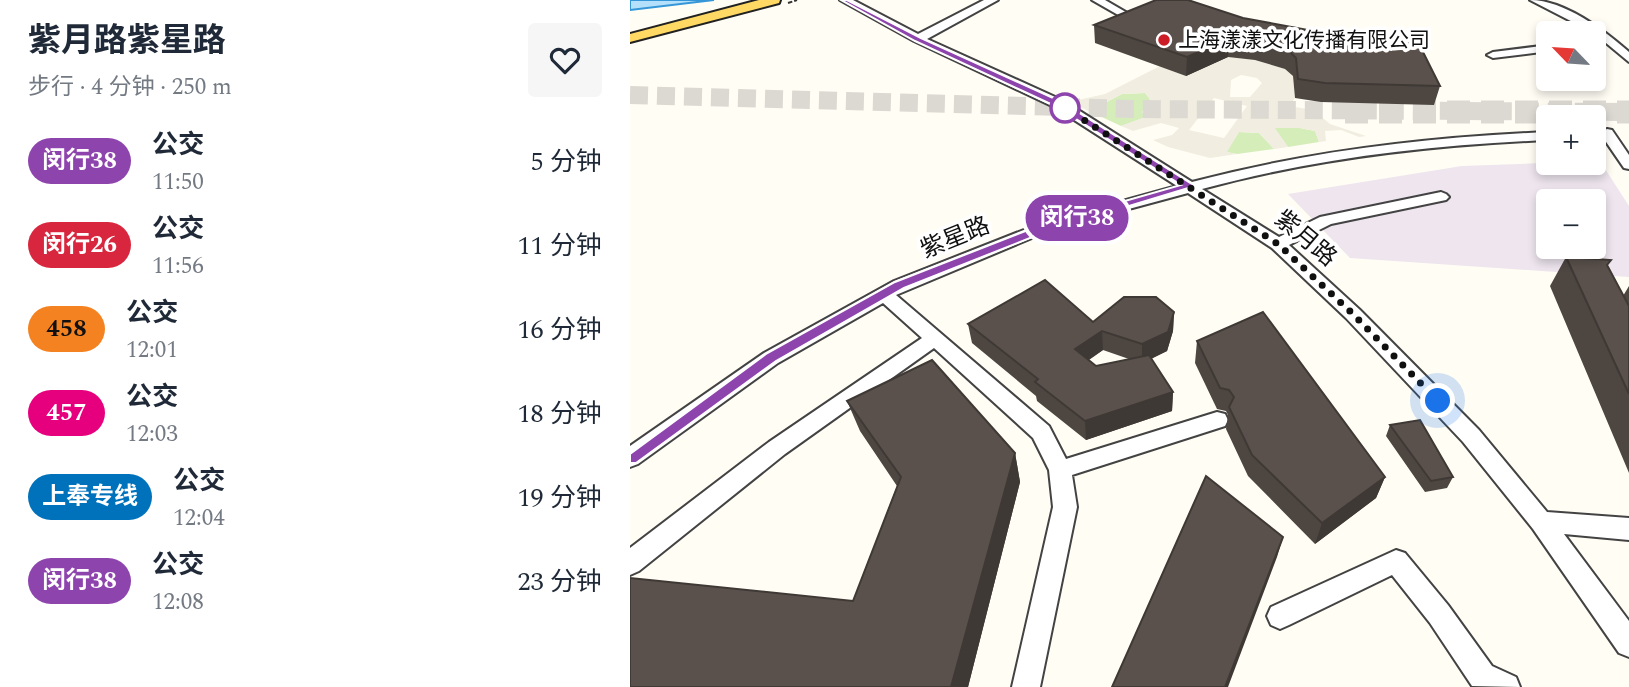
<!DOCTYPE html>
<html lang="zh">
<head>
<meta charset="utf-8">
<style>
	:root { --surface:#fff; --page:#f6f6f7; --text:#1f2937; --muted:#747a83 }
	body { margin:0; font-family:Spectral,"Noto Sans SC",serif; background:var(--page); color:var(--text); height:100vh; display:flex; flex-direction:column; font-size:26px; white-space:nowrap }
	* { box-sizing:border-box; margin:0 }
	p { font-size:23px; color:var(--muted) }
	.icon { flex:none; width:38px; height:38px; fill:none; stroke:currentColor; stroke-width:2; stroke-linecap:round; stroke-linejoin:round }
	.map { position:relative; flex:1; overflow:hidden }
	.details { display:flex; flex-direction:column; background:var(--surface); width:630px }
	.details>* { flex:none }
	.badge { padding:0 14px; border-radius:23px; font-size:24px; line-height:46px }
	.needle { width:46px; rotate:295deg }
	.tools { position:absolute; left:906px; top:21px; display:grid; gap:14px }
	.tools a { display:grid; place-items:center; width:70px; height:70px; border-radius:7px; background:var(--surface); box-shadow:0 4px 10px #0003; font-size:35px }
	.you { position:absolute; width:35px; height:35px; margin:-18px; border:5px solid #fff; border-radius:50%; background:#1a73e8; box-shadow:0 0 0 10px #1a73e833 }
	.map>.badge { position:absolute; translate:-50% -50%; box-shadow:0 0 0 4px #fff }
	.round { display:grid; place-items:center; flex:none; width:74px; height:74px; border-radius:7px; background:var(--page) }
	.overview { display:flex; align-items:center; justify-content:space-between; height:119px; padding:0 28px }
	h1 { font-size:33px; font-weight:700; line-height:52px }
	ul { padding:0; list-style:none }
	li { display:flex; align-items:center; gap:21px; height:84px; padding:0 28px }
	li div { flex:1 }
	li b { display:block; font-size:26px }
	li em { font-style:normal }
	li .badge { min-width:77px; font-weight:700; text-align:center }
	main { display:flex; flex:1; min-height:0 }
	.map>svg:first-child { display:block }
	.industrial { fill:#eee5ef; fill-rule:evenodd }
	.green { fill:#d4edb9 }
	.plaza { fill:#f1ede0; fill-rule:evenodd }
	.water { fill:#b4e0fb; stroke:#3597d7; stroke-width:2 }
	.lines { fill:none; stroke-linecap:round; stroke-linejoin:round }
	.highway-tunnel-far1 { stroke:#dbd9d2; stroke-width:18; stroke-dasharray:18 9; stroke-linecap:butt }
	.highway-tunnel { stroke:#dbd9d2; stroke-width:23; stroke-dasharray:23 11; stroke-linecap:butt }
	.minor-casing { stroke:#434343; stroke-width:4 }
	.major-casing { stroke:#212121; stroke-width:4 }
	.path { stroke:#323232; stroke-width:2; stroke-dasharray:4.5 2; stroke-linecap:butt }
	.minor { fill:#fff; fill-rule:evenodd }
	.major { fill:#ffd964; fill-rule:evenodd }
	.wall { fill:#4d4641; fill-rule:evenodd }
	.shaded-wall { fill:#3f3935 }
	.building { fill:#5a514c; stroke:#3f3935; stroke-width:2 }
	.line { fill:#8e44ad; stroke:#fff; stroke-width:2 }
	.walk { stroke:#101010; stroke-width:7; stroke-dasharray:0 12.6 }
	.poi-dot { fill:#cc1c25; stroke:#fff; stroke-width:2.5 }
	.stop-dot { fill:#fff; stroke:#8e44ad; stroke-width:3.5 }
	.labels { text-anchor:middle; stroke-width:7; stroke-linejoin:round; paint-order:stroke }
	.far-poi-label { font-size:21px; fill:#101010; stroke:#fff; text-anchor:start }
	.street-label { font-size:24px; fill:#101010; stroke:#fff }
</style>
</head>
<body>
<main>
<section class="details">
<div class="overview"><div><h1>紫月路紫星路</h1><p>步行 · 4 分钟 · 250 m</p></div><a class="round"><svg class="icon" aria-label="heart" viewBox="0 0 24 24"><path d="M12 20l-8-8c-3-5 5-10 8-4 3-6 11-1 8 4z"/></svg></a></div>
<ul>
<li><span class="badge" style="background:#8e44ad;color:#fff">闵行38</span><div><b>公交</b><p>11:50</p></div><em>5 分钟</em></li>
<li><span class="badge" style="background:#d7263d;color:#fff">闵行26</span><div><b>公交</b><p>11:56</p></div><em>11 分钟</em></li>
<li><span class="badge" style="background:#f58220;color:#111">458</span><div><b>公交</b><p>12:01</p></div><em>16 分钟</em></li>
<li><span class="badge" style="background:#e6007e;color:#fff">457</span><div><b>公交</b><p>12:03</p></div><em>18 分钟</em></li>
<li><span class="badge" style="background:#0072bc;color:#fff">上奉专线</span><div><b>公交</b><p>12:04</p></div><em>19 分钟</em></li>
<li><span class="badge" style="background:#8e44ad;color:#fff">闵行38</span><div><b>公交</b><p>12:08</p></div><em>23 分钟</em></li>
</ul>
</section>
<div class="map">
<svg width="999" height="687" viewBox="0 0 999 687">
	<rect width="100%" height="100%" fill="#fffdf4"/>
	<path class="industrial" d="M970,161L999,206V277L720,258L658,194L832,166ZM919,201H964V247H919Z"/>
	<path class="green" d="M515,93L520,99L512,112L516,117L491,126L459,111L492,94Z
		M644,128H670L685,131L689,142L658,147Z
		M609,132L629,133L644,149L607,154L596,152Z"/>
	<path class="plaza" d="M598,57L625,60L655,69L663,76L665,98L659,106L683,110L700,124L736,136L729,137L711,130L695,131L696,141L689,142L685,131L670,128H645L658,147L644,149L629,133L609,132L597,152L607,154L580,158L538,147L523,140L542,135L549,128L531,123L503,131L491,126L515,117L512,112L520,99L515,93L492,94L459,111L439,102L475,94L530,66L556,75ZM611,75L627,78L632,83L620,97H600L601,80ZM584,98L617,106L594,138L559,130Z"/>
	<path class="water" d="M0,0H84L0,10Z"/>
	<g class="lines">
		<path class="highway-tunnel-far1" d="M0,95L500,109L999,112"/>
		<path class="highway-tunnel" d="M715,112H999"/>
		<defs>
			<path id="minor" d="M210,0H223L288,34L354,0H368L297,39L434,101L562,182C679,151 797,137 919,132V140C801,145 686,158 572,189L649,237L690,217L811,192L816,194L819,197L816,200L701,224L659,245L730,310L849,430L917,512L999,518V540L934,534L999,621V657L989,653L903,529L833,442L716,318L642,248L558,193L421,230L266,295L419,426L436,459L587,412L595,414L598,420L595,426L442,475L447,507L410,687H382L423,507L419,470L403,438L304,348L155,454L9,571L0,575V548L139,442L292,338L253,303L148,363L8,464L0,467V446L134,353L264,281L409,224L547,186L424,107L284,41Z
				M462,0H475L506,18L497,20Z
				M900,0C934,0 974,30 999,52V62L964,33Z
				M919,45V51L863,58L857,55L863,52Z
				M977,129L982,130L999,155V169L994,168L970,133Z
				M766,550L775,553L818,605L862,666L886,677L890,687L842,686L800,623L762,575L659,625L650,629L641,625L637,616L641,607Z"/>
			<path id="major" d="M129,0H150L149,3L0,42V34Z"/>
		</defs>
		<use href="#minor" class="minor-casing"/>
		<use href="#major" class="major-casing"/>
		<path class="path" d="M158,3L167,0"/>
		<use href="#minor" class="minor"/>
		<use href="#major" class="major"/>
	</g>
	<path class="wall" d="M526,0L810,86L804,105L691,102L665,98L663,76L655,69L625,60L598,57L556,76L465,43L464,25Z
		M936,257L977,266L993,296L999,286V473L920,286Z
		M544,312L543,331L537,351L521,359L543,392L542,411L456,440L407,401L406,396L342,343L338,324L463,322ZM473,350L499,359L466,366L459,360Z
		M567,341L755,477L746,498L685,544L618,476L596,429L598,415L596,411L587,409L565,363Z
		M217,401L385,453L390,482L338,687H0L223,601L267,486L230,431Z
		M760,425L823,477L817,488L795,492L756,436Z"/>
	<path class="shaded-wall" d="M599,39L598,57L556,76L557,57Z
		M544,312L543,331L537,351L512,363V344Z
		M472,331L473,350L446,368L445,349Z
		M543,392L542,411L456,440L455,421Z
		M385,453L390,482L338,687H321Z
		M755,477L746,498L685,544L692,523Z
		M653,537L647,557L598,687H595Z"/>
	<path class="building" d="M526,0H558L613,18L694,33L743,36L784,34L810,86L695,83L668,79L666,58L658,50L627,42L599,39L557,57L464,25Z
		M936,257L981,260L977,265L999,306V394Z
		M415,280L463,322L494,297H526L544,312L538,332L512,344L472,331L445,349L466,366L519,355L543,392L455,421L405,382L408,379L338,324Z
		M633,312L755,477L692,523L622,455L599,407L604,397L599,390L590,388L567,341Z
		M302,360L385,453L321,687H0V578L223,601L271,477L217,401Z
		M790,420L823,477L801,481L760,425Z
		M576,476L653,537L595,687H482Z"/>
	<path class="line" d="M211,0H217L291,38L432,102L565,186L420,230L274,288L146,361L6,463H0V454L136,354L265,282L411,225L551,185L425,106L285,41Z"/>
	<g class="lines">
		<path class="walk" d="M435,108L429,104L648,244L723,314L808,401"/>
	</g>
	<circle class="poi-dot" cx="534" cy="40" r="7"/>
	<circle class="stop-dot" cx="435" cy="108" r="14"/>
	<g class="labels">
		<g class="far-poi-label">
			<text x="548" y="47">上海漾漾文化传播有限公司</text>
		</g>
		<g class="street-label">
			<text transform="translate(325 237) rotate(-22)" y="8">紫星路</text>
			<text transform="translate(676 238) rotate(40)" y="8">紫月路</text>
		</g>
	</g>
</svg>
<div class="tools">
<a><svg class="needle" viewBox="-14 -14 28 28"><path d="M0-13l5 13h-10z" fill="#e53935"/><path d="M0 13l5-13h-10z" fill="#747a83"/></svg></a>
<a>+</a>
<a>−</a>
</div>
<div class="you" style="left:808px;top:401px"></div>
<b class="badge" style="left:447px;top:218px;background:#8e44ad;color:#fff">闵行38</b>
</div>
</main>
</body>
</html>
